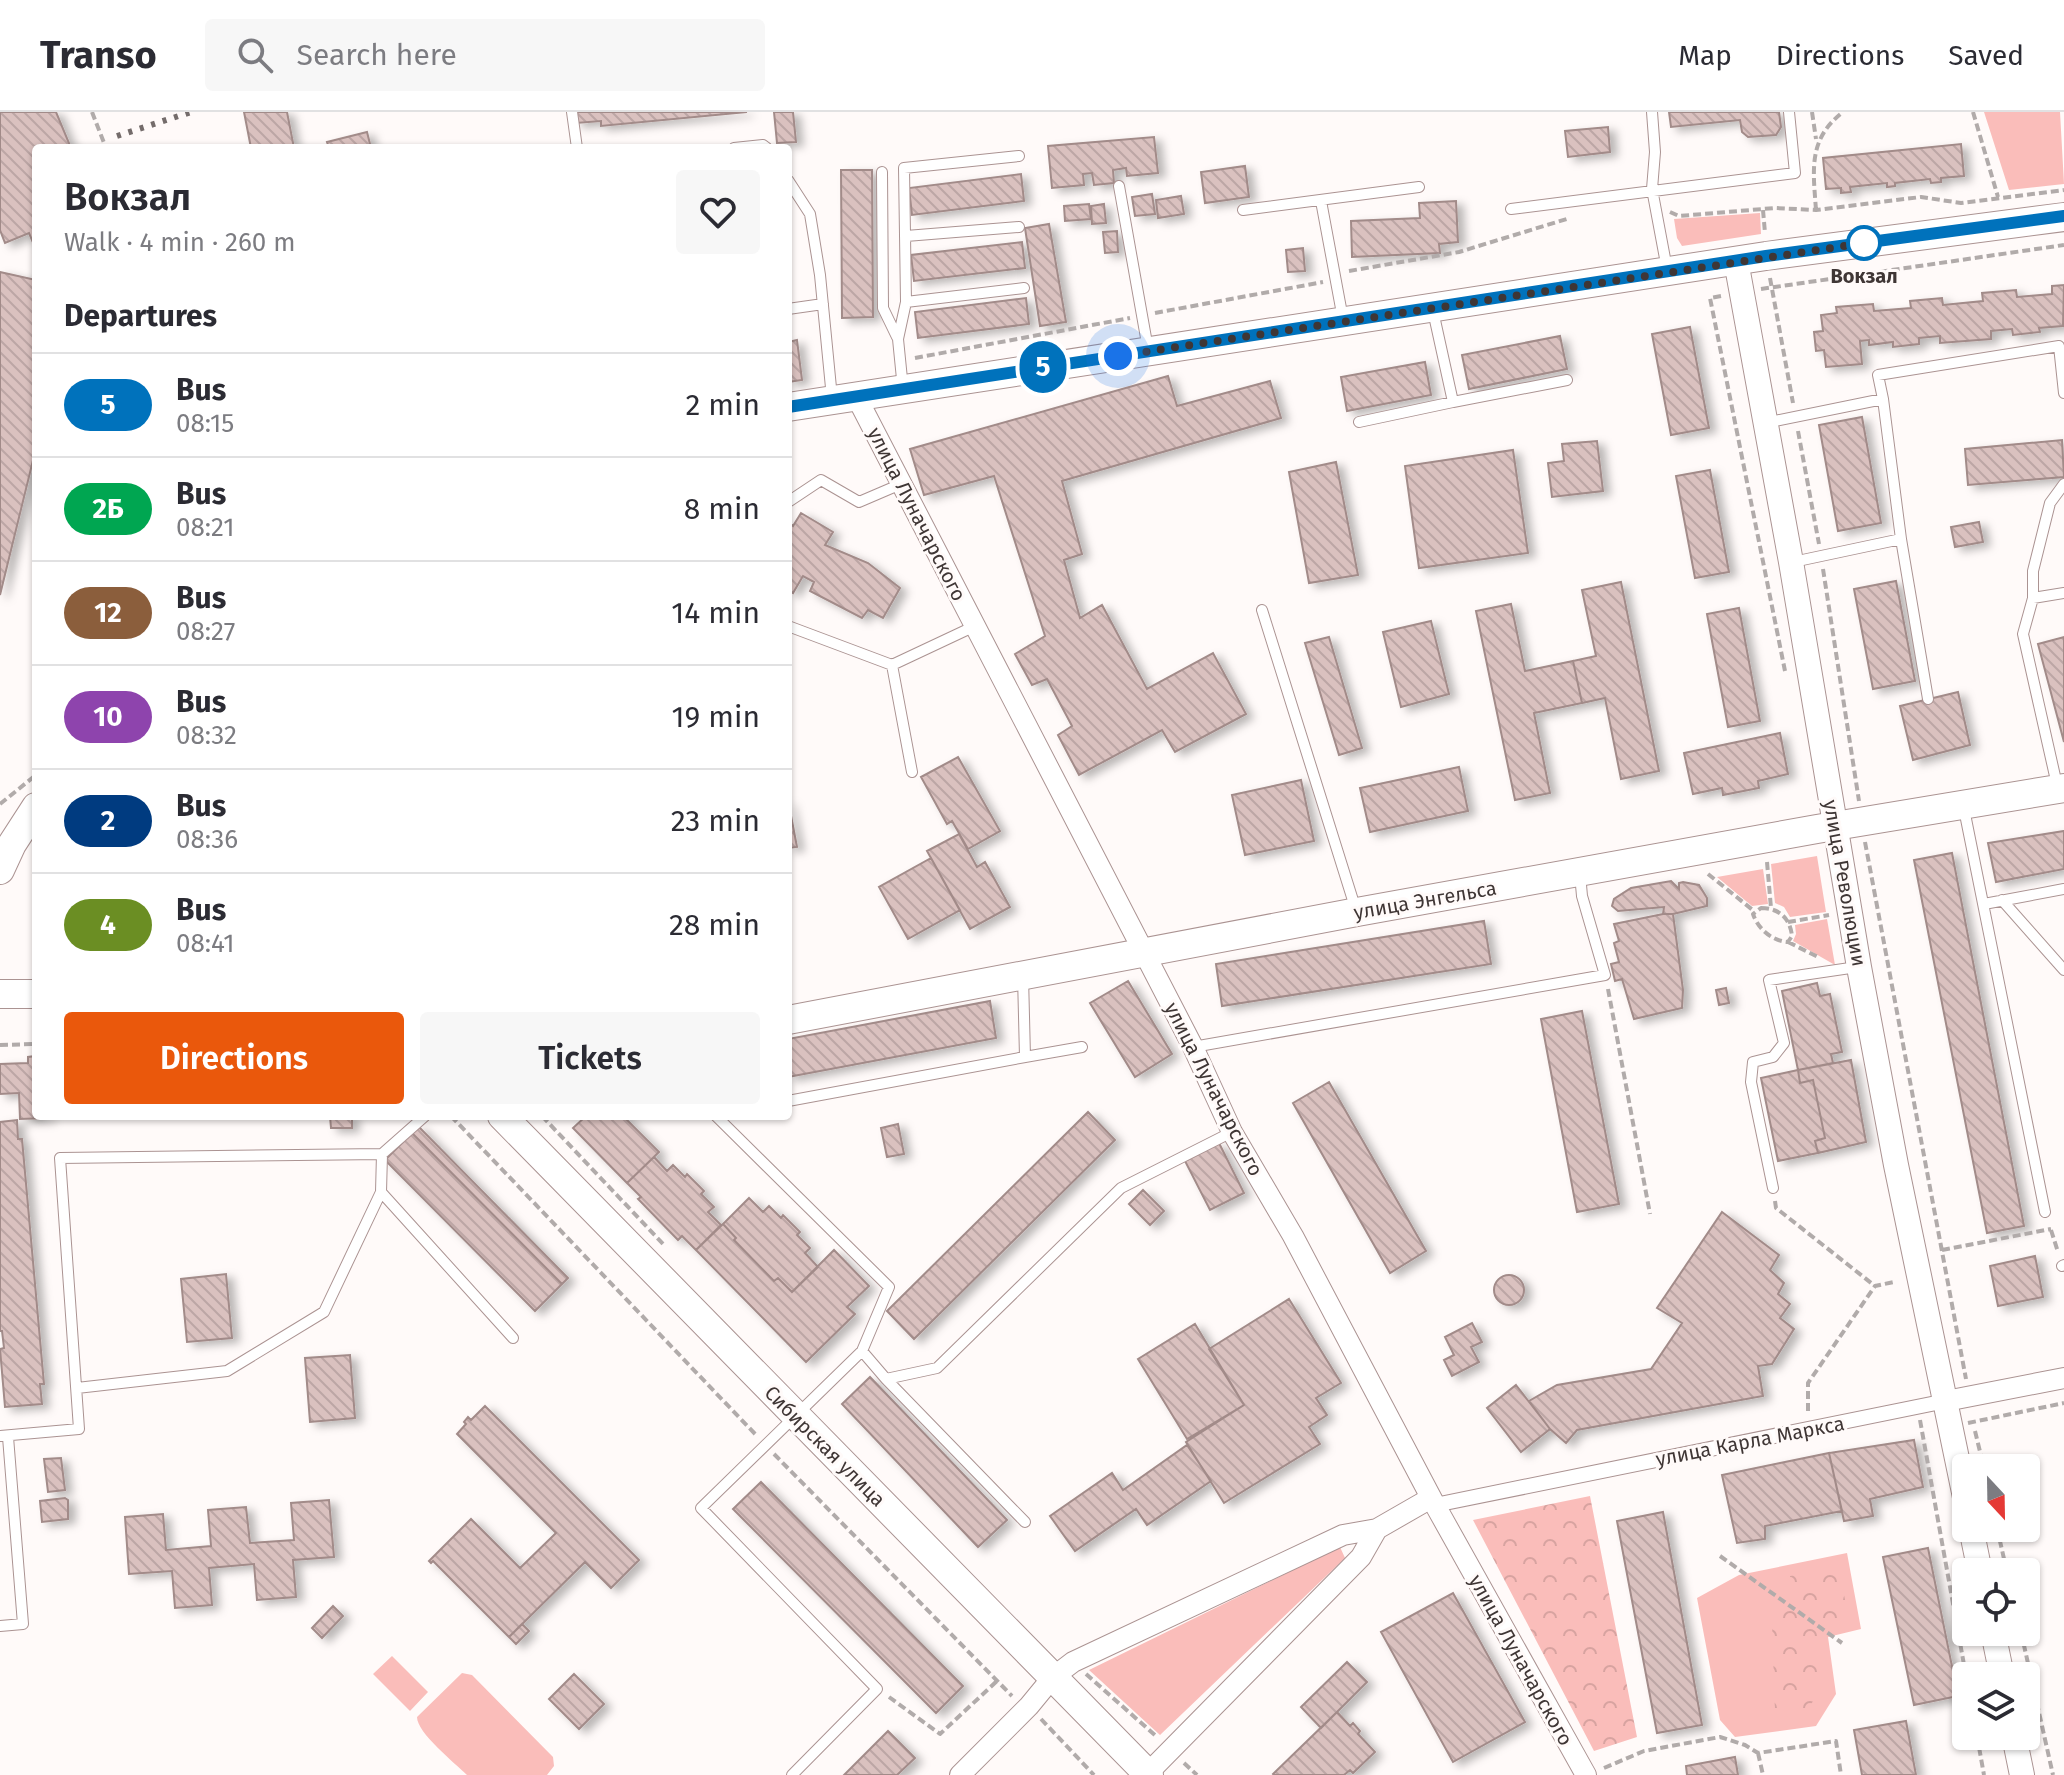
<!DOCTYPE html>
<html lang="en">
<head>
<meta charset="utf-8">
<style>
	:root { --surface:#fff; --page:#f7f7f7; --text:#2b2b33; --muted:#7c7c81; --line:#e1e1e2; --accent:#ea580c }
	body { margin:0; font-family:"Fira Sans",sans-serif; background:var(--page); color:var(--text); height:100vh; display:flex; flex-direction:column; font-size:30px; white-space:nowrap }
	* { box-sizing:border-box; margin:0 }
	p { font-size:26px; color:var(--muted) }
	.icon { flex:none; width:44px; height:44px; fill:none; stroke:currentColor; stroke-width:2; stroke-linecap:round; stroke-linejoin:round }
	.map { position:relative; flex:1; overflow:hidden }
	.panel { position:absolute; left:32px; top:32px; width:760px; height:976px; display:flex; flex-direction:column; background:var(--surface); border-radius:8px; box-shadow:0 2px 6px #0004 }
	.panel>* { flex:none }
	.badge { padding:0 16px; border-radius:26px; font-size:28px; line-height:52px }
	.needle { width:52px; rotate:158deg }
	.fabs { position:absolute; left:1952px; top:1342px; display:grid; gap:16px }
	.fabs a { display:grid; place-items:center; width:88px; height:88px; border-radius:8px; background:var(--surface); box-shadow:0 2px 6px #0004; font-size:40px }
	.you { position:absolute; width:40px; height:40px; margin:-20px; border:6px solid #fff; border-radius:50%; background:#1a73e8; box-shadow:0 0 0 12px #1a73e833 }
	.map>.badge { position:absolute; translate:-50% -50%; box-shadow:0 0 0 4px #fff }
	h2 { padding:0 32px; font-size:30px; line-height:72px }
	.round { display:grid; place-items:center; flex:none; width:84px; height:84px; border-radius:8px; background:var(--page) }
	.summary { display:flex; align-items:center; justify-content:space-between; height:136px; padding:0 32px }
	h1 { font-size:38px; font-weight:600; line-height:60px }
	.button { display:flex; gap:16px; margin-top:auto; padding:16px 32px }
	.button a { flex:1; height:92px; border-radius:8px; background:var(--accent); color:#fff; font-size:32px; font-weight:600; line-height:92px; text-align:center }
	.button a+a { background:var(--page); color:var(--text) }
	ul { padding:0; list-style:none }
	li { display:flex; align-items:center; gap:24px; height:104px; padding:0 32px; border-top:2px solid var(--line) }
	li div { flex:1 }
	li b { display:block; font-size:30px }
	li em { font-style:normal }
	li .badge { min-width:88px; font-weight:700; text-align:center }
	header { display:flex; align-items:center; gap:48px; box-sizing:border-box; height:112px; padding:0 40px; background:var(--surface); border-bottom:2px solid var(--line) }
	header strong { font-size:38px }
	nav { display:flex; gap:44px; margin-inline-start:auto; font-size:28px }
	.search { width:560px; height:72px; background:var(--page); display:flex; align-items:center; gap:20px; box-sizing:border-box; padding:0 28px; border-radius:8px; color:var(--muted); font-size:30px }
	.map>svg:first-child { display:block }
	.green { fill:#fabdba }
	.forest { fill:url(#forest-crowns) }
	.building { fill:url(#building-back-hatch); stroke:#a28b89; stroke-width:2; filter:url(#shadow) }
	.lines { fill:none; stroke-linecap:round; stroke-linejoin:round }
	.service-casing { stroke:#ab9392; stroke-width:12 }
	.pedestrian-casing { stroke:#ab9392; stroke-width:16 }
	.minor-casing { stroke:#ab9392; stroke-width:22 }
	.tertiary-casing { stroke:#ab9392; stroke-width:26 }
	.secondary-casing { stroke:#ab9392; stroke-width:30 }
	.path { stroke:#b1abaa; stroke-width:4; stroke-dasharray:8 4; stroke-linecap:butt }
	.service { stroke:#fff; stroke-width:10 }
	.pedestrian { stroke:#fff; stroke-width:14 }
	.minor { stroke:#fff; stroke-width:20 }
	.tertiary { stroke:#fff; stroke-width:24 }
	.secondary { stroke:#fff; stroke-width:28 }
	.rail { stroke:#746c6b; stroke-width:6; stroke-dasharray:4 8; stroke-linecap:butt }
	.line-casing { stroke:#fff; stroke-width:18 }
	.line { stroke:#0072bc; stroke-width:12 }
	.walk { stroke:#3f3635; stroke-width:8; stroke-dasharray:0 14.4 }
	.stop-dot { fill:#fff; stroke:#0072bc; stroke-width:4 }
	.labels { text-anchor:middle; stroke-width:6; stroke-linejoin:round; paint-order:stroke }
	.stop-label { font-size:20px; font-weight:bold; fill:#3f3635; stroke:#fffaf9 }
	.street-label { font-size:20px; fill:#3f3635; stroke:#fffaf9 }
</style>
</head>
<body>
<header>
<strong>Transo</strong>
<div class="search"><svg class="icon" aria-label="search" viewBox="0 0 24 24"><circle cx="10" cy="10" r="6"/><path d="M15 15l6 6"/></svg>Search here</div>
<nav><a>Map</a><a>Directions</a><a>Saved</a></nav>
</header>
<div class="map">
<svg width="2064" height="1663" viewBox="0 0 2064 1663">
	<defs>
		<pattern id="forest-crowns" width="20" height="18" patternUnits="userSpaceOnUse" patternTransform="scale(2)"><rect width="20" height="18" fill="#fabdba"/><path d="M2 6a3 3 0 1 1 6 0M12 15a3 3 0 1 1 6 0" fill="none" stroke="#d7a3a0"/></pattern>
		<pattern id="building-back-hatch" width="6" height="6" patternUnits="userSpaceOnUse" patternTransform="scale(2)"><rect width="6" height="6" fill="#dac1bf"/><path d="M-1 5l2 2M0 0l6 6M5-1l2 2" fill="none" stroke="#bca6a5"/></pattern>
		<filter id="shadow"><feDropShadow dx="7" dy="4" stdDeviation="4" flood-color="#0004"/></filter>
	</defs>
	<rect width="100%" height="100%" fill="#fffaf9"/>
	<path class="green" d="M1984,0H2060L2064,72L2009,78Z
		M1760,101L1761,122L1682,134L1677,126L1674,107Z
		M1817,744L1826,800L1790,805L1784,795L1775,791L1771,752Z
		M1763,757L1768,792L1752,794L1717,765Z
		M1827,807L1835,853L1793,829L1796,822L1795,813Z
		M1340,1435L1345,1446L1160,1623L1089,1558Z
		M1847,1441L1861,1517L1828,1525L1836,1582L1816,1614L1735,1625L1720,1608L1697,1486L1739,1463Z
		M392,1544L428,1580L410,1599L373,1562Z
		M462,1561L472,1563L553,1645L554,1654L547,1663H467C455,1651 417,1621 417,1605Z"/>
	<path class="forest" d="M1590,1384L1637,1625L1594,1639L1473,1408Z
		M1838,1455L1849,1506L1818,1512L1821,1576L1807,1599L1775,1601L1772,1511L1794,1488L1790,1464Z"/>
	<path class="building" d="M0,0H56L71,36H36V132L34,133L29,121L5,131L0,118Z
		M244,0H287L294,36H251Z
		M575,0H747L601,14V9L576,11Z
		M774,0H793L796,30L777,31Z
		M1669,0H1779L1781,15L1776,23L1748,25L1742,20L1740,8L1671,15Z
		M1608,15L1610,40L1568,45L1565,19Z
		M367,20L371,36H329L327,30Z
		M1154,25L1158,61L1127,64L1126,56L1113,58L1114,71L1094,73L1092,61L1083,62L1084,73L1052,76L1048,34Z
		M1961,32L1964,64L1941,66V70L1931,71L1930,67L1895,71V74L1887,75V71L1850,75L1851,80L1841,81V76L1826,77L1823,46Z
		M1245,54L1249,85L1205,91L1201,60Z
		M841,58H872L873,205L842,206Z
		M1021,62L1024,89L912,103L909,76Z
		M1152,82L1155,102L1135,104L1132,85Z
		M1181,84L1184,102L1158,106L1156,88Z
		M1456,89L1458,130L1439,132L1440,141L1352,145L1351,109L1420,106L1419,91Z
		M1089,92L1091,107L1065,109L1064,94Z
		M1104,92L1106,111L1092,112L1091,94Z
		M1049,112L1066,210L1040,214L1025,116Z
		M1117,119L1118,140L1105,141L1103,120Z
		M1022,130L1025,156L914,169L911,143Z
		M1303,136L1305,159L1288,160L1286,138Z
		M0,160L36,168V336L0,483Z
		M2064,173L2063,214L2039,216L2040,220L2013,223L2012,217L1991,219V227L1940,231V224L1919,226V232L1893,235V230L1869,233V228L1860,229L1862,252L1826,255L1824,238L1816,239L1814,220L1823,219L1821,203L1837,201L1836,195L1873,192L1874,199L1911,196L1910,189L1942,186L1943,193L1983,189L1982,181L2016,178L2017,185L2052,182V174Z
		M1026,186L1029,212L918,226L915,200Z
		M1690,215L1709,316L1671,323L1652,222Z
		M1560,224L1567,257L1469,277L1462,243Z
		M797,228L802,268L788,270V230Z
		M1425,250L1431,283L1347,299L1341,265Z
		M1168,264L1177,294L1270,269L1281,306L1062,369L1082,442L1064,448L1080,506L1102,493L1147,577L1213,541L1246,602L1175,640L1162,618L1079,663L1058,623L1072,614L1047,567L1032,573L1015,542L1045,524L994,364L924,383L910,337Z
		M1862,305L1881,411L1838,419L1819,313Z
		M2062,328L2064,365L1968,373L1965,337Z
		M1597,329L1603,379L1552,385L1548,351L1564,349L1562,332Z
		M1513,338L1528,441L1419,456L1405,354Z
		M1336,350L1358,463L1309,471L1289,360Z
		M1710,358L1729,460L1695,466L1676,364Z
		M801,401L833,420L825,433L868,451L900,476L883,506L868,498L862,506L810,479L814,470L803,464L793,481L788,478V410L793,414Z
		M1979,410L1983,430L1955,435L1951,415Z
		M1896,469L1915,569L1873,577L1854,477Z
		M1621,470L1659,659L1621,667L1605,586L1582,591L1573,549L1596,544L1582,478Z
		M1511,492L1525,559L1573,549L1582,591L1534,601L1550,681L1515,688L1476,499Z
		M1739,496L1760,609L1728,615L1707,502Z
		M1431,509L1449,582L1401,595L1383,520Z
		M1329,525L1362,636L1339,643L1305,531Z
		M2064,525V630L2038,532Z
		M1958,580L1970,633L1913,648L1900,594Z
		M1780,621L1788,662L1758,669L1759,676L1723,683L1722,676L1693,682L1684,641Z
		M958,645L1000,719L968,737L952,709L947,712L921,665Z
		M1459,655L1468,699L1370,720L1360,676Z
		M1301,668L1314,729L1245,743L1232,683Z
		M788,688L797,735L788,736Z
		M2064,719V757L1996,770L1988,731Z
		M959,722L977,755L985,750L1010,795L970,817L927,739Z
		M1952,741L2024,1114L1987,1121L1914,748Z
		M931,746L960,798L908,827L879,775Z
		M1671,769L1679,777V771L1683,770L1699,773L1707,786V794L1673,802H1663L1664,795L1618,799L1612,794L1614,787L1631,776Z
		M1663,802H1673L1683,878L1682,896L1634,907L1622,867L1615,869L1611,852L1619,850L1614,831L1619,829L1614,812Z
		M1484,809L1491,852L1222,894L1216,852Z
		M1128,869L1172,942L1135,965L1090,891Z
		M1817,871L1820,884L1830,882L1842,940L1831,942L1833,951L1798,958L1782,879Z
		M1726,876L1729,891L1719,893L1716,878Z
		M990,889L996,926L788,965V927Z
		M1582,899L1619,1092L1577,1100L1541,907Z
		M36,944V1004H48V1006L20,1007L19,981L0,982V952L28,951V945Z
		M1851,948L1866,1030L1818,1041L1815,1029L1825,1026L1813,968L1800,971L1798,958Z
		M1798,958L1800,971L1813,968L1825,1026L1815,1029L1818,1041L1778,1049L1761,966Z
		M1329,970L1426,1139L1390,1161L1293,991Z
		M1088,1000L1115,1028L914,1227L887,1199Z
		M330,1004H352V1016H331Z
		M586,1004H623L659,1040L627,1071L573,1016Z
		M17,1008L18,1027H22L44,1272H40L42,1292L5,1295L0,1237L4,1236L2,1219H0V1010Z
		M898,1012L904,1042L887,1045L881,1016Z
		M418,1014L568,1166L562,1172L412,1021Z
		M412,1021L562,1172L535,1199L385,1048Z
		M1219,1031L1244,1081L1210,1098L1185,1049Z
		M654,1045L667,1059L673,1053L685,1065L687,1062L704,1079L701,1082L714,1095L708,1100L721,1113L696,1138L682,1124L678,1128L638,1087L641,1085L627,1071Z
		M1143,1078L1164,1099L1150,1113L1129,1092Z
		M749,1086L763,1100L769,1094L781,1106L783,1103L800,1120L797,1123L810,1136L805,1141L818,1155L792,1180L778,1166L774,1169L734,1128L736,1126L723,1112Z
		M1722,1100L1779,1143L1770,1158L1784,1171L1778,1182L1790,1192L1780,1206L1794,1217L1772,1252L1758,1254L1763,1284L1577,1318L1566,1331L1550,1317L1529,1289L1557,1273L1651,1257L1682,1211L1657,1196Z
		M723,1112L736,1126L734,1128L774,1169L778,1166L792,1180L834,1138L869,1174L847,1195L855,1202L806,1250L696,1138Z
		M2035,1144L2043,1185L1998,1194L1990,1154Z
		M226,1162L232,1226L187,1230L181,1167Z
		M1494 1178a15 15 0 1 1 30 0a15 15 0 1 1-30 0Z
		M1289,1187L1341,1271L1316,1286L1327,1303L1309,1315L1320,1332L1224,1391L1186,1330L1244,1293L1209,1237Z
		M1472,1211L1482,1230L1471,1235L1479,1250L1452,1264L1444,1248L1454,1243L1445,1225Z
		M1195,1212L1244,1293L1187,1327L1138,1247Z
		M350,1243L355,1306L310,1310L305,1246Z
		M870,1265L1007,1408L978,1435L842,1292Z
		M1516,1273L1550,1317L1521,1340L1487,1296Z
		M485,1294L639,1448L611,1476L585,1450L509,1525L433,1449L431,1451L429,1449L471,1407L520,1456L556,1421L457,1322L466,1312L464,1310L468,1305L471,1308Z
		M1914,1328L1923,1375L1870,1387L1873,1404L1844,1409L1829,1341Z
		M1187,1333L1211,1369L1147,1413L1136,1397L1075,1439L1050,1404L1112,1361L1123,1378Z
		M1829,1341L1842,1399L1765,1414V1427L1737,1431L1722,1363Z
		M61,1346L65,1378L48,1380L44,1347Z
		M761,1370L963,1574L936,1601L733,1397Z
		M65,1386L68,1388V1407L42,1410L40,1389Z
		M329,1388L334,1445L293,1448L296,1485L257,1488L254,1452L209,1456L212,1493L175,1496L172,1459L129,1462L125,1405L163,1402L166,1438L211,1434L208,1398L246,1395L250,1431L294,1428L291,1391Z
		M1663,1400L1702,1613L1657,1621L1617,1409Z
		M1928,1436L1958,1584L1914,1593L1883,1445Z
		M1453,1481L1525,1610L1453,1650L1381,1520Z
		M333,1494L343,1504L322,1526L312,1516Z
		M522,1512L529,1519L516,1532L509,1525Z
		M1347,1550L1367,1570L1321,1616L1301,1595Z
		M574,1562L604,1592L579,1617L549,1587Z
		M1337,1600L1350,1614L1353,1611L1360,1619L1358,1622L1375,1640L1353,1661L1350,1658L1344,1663H1274L1273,1662Z
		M1906,1609L1916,1663H1862L1854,1618Z
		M888,1619L915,1646L897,1663H844Z
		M1735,1645L1738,1663H1687L1686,1654Z"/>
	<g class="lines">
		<defs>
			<path id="service" d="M572,0L577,36
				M1652,0L1655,40L1652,77L1667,157
				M734,36L763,33L767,36
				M882,60L883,196L897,225
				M788,68L810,102L820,163L832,286
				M1119,74L1148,237
				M1321,89L1343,207
				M1511,97L1795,61L1789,0
				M1243,98L1419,75
				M906,124L1019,115
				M906,190L1024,176
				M788,197L823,192
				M903,277L898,227L906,190L904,56L1019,44
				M1883,287L1878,263L2059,234L2064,281
				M1453,290L1567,268
				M1359,310L1453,290L1433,199
				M1765,311L1883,287L1901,427
				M788,390L821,368L859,390L901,372
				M1793,450L1901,427L1928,587
				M2033,486L2064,481
				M1262,498L1356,798
				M788,514L892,553L975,514
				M892,553L912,660
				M2057,673L2023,522L2033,486V459L2050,391L2064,372
				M1964,697L2045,1100
				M2002,788L2064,858
				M1984,792L2064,777
				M1193,935L1605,863L1582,784L1580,762
				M1025,945L1082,935
				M788,989L1025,945L1023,864
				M716,1004L889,1175L862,1239
				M382,1042L381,1080L513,1226
				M1773,1076L1751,970L1753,950L1773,945L1784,931L1769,868L1857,855
				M2062,1154L2064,1153
				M886,1267L937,1256L1121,1076L1232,1020
				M77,1276L227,1259L324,1200L381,1080
				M0,1324L79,1317L60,1046L382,1042L425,1004
				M0,1514L23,1512L8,1325
				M792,1663L877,1577L701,1396L862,1239L886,1267L1025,1410"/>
			<path id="pedestrian" d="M1435,1393L1946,1289"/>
			<path id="minor" d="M856,284L1193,935L1232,1020L1293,1124L1435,1393L1586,1663
				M1946,1289L2064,1266
				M960,1663L1029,1594L1052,1566L1073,1550L1343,1423L1377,1417L1431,1386
				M1146,1663L1361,1445L1377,1417"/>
			<path id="tertiary" d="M1736,149L1791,450L1859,855L1896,1053L1966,1390
				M1971,1416L1980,1460
				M1993,1520L2002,1564
				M2014,1624L2022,1663"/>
			<path id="secondary" d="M788,295L1766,144L2064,105
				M0,758L12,732L36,695
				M0,882H36
				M788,908L1357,800L1817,717L2064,676
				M502,1004L1149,1663"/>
		</defs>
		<use href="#service" class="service-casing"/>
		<use href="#pedestrian" class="pedestrian-casing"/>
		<use href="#minor" class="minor-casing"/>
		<use href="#tertiary" class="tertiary-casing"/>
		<use href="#secondary" class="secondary-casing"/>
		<path class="path" d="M92,0L106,36
			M1812,0L1816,27
			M1973,0L1998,85
			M1763,98L1765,121
			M1816,98C1813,57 1808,27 1843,0
			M1670,100L1679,104L1775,96L1816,98L1921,85L1961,91L2064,78
			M1349,159L1459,140L1570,106
			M1770,166L1793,291
			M1761,177L2064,133
			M1721,184L1710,186L1785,559
			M1155,201L1323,170
			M915,246L1130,206
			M1798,319L1819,432
			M1823,457L1859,689
			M0,692L36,663
			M1865,730L1966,1267
			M1767,750L1771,796
			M1708,762L1754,799
			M1761,796C1779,796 1790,806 1792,824L1788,830C1772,829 1758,817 1753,802Z
			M1788,810L1829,803
			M1788,830L1818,845
			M1608,877L1650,1102
			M0,933L36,932
			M451,1004L757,1324
			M542,1004L665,1134
			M1775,1089L1776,1096L1875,1174
			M2051,1118L2058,1140
			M1942,1138L2051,1117
			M1808,1299V1271L1875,1174L1894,1170
			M1920,1308L1966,1564
			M1968,1311L2064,1291
			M1975,1319L1984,1356
			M774,1342L1012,1584
			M1997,1416L2007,1460
			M1720,1444L1842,1531
			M2021,1520L2053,1663
			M1086,1562L1157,1625
			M889,1585L940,1622L997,1569
			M1041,1607L1094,1663
			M1977,1624L1984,1663
			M1758,1641L1763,1663
			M1184,1651L1197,1663
			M1604,1656L1644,1639L1720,1625L1745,1633L1758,1641L1836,1629L1841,1663"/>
		<use href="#service" class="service"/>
		<use href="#pedestrian" class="pedestrian"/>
		<use href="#minor" class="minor"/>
		<use href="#tertiary" class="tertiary"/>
		<use href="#secondary" class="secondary"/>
		<path class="rail" d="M117,24L191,0"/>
	</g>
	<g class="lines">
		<defs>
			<path id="line" d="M788,295L1766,144L2064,104"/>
		</defs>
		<use href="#line" class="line-casing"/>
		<use href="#line" class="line"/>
		<path class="walk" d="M1118,244L1864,131"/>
	</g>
	<circle class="stop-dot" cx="1864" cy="131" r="16"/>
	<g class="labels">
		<g class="stop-label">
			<text x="1864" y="171">Вокзал</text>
		</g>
		<g class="street-label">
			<text transform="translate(917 402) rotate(63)" y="7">улица Луначарского</text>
			<text transform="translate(1845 771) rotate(80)" y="7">улица Революции</text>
			<text transform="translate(1425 788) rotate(-10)" y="7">улица Энгельса</text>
			<text transform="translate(1214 977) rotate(63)" y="7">улица Луначарского</text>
			<text transform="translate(1750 1329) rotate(-11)" y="7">улица Карла Маркса</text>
			<text transform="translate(825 1334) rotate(45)" y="7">Сибирская улица</text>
			<text transform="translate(1521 1548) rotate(61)" y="7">улица Луначарского</text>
		</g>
	</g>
</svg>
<div class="fabs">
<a><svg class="needle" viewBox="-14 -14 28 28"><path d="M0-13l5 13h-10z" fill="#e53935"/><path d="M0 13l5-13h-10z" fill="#7c7c81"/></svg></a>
<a><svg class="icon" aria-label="locate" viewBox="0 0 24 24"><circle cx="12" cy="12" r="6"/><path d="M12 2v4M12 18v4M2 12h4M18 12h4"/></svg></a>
<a><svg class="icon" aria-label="layers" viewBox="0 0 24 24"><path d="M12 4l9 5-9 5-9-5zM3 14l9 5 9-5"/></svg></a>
</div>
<div class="you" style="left:1118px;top:244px"></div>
<b class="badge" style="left:1043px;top:255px;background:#0072bc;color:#fff">5</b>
<section class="panel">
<div class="summary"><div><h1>Вокзал</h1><p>Walk · 4 min · 260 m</p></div><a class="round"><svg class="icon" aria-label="heart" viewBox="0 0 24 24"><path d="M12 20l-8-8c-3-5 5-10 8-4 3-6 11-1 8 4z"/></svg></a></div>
<h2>Departures</h2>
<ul>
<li><span class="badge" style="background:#0072bc;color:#fff">5</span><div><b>Bus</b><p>08:15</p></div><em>2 min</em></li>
<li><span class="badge" style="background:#00a651;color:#fff">2Б</span><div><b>Bus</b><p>08:21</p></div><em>8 min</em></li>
<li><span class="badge" style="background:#8b5e3c;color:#fff">12</span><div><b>Bus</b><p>08:27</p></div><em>14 min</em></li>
<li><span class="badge" style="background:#8e44ad;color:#fff">10</span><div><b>Bus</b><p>08:32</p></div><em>19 min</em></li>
<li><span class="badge" style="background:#003b80;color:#fff">2</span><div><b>Bus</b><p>08:36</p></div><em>23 min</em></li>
<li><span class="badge" style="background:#6b8e23;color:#fff">4</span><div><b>Bus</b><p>08:41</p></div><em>28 min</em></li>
</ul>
<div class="button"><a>Directions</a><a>Tickets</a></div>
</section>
</div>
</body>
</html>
